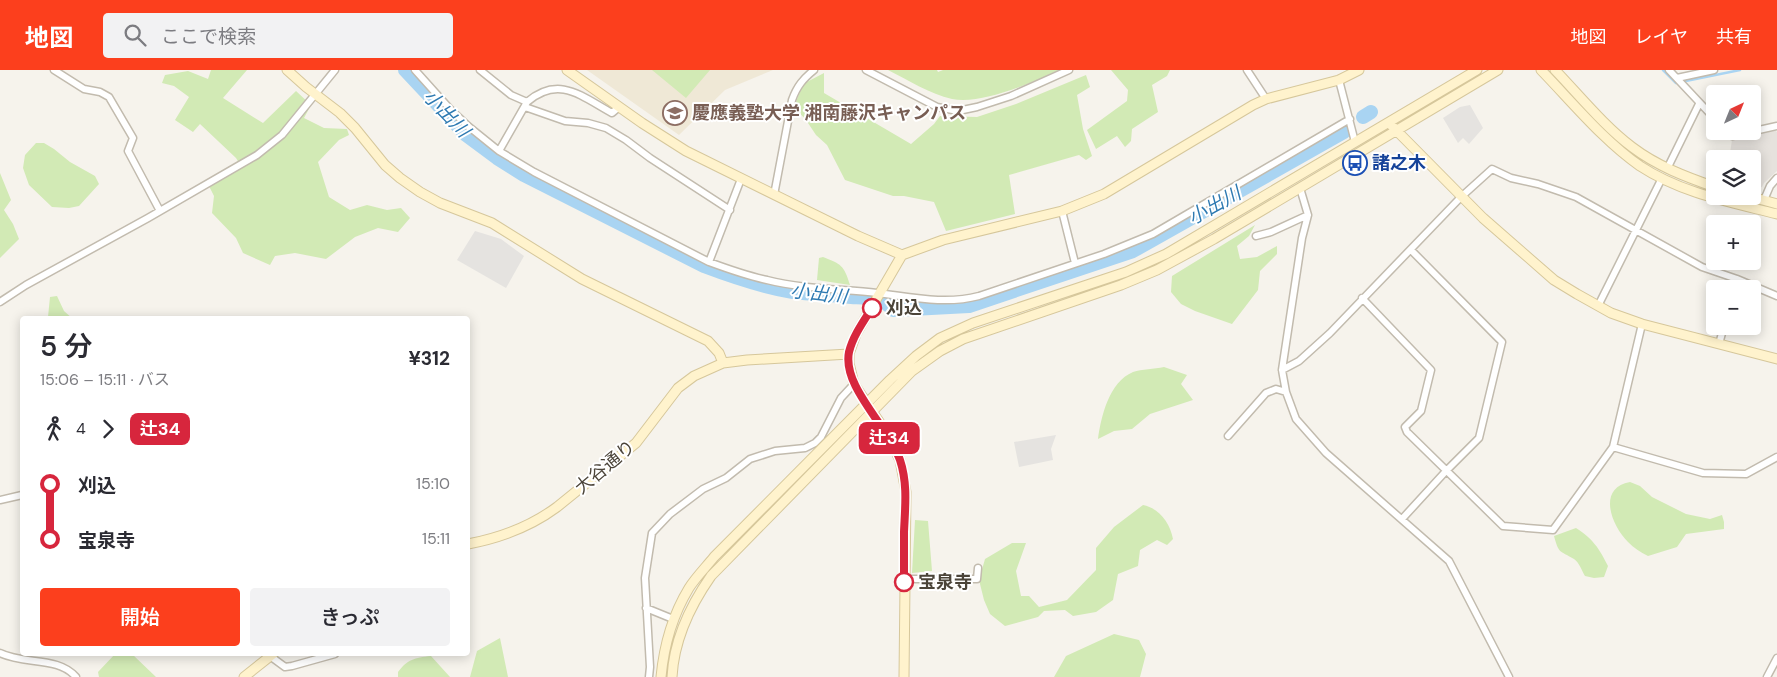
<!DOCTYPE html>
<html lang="ja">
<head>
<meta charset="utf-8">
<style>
	:root { --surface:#fff; --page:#f2f2f3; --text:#2b2b33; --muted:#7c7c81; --accent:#fc3f1d }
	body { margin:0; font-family:"DM Sans","Noto Sans JP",sans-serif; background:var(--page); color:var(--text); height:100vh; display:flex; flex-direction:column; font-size:19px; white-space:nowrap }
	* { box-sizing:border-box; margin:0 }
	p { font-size:16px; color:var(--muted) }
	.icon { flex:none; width:28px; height:28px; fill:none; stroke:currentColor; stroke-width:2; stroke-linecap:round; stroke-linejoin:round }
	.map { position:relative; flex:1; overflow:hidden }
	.details { position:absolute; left:20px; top:246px; width:450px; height:340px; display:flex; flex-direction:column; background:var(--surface); border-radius:5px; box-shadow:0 2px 12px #0003 }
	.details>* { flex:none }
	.badge { padding:0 10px; border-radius:8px; font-size:18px; line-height:32px }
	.needle { width:32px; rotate:43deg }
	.fabs { position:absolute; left:1706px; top:15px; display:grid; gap:10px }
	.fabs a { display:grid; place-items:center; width:55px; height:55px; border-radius:5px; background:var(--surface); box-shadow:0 2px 12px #0003; font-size:25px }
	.map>.badge { position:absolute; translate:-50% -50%; box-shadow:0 0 0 2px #fff }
	.legs { display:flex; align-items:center; gap:8px; height:55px; padding:0 20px; font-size:16px }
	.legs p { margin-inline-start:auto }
	.head { display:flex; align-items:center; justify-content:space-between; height:85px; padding:0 20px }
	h1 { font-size:28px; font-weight:600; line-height:38px }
	.primary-button { display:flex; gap:10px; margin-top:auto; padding:10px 20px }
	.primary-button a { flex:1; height:58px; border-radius:5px; background:var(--accent); color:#fff; font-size:20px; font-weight:600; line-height:58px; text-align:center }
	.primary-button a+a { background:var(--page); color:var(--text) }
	ul { padding:0 20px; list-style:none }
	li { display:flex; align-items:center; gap:18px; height:55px; font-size:19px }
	li i { display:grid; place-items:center; width:8px; height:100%; margin:0 6px; background:currentColor }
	li i::after { content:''; width:12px; height:12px; margin:-6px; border:4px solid; border-radius:50%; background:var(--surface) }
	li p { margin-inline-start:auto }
	li:first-child i { background:linear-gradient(#0000 50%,currentColor 0) }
	li:last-child i { background:linear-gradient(currentColor 50%,#0000 0) }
	header { display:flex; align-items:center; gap:30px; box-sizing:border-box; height:70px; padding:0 25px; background:var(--accent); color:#fff }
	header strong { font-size:24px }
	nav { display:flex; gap:28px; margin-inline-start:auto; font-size:18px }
	.search { width:350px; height:45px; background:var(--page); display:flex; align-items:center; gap:12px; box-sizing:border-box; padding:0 18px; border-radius:5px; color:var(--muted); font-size:19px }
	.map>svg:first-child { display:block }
	.industrial { fill:#e6e2dd }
	.education { fill:#efe8d6 }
	.green { fill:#d2eab5 }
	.parking { fill:#e5e3e0 }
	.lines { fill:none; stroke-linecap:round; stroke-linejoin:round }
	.stream { stroke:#a9d4f2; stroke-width:2.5 }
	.river { stroke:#a9d4f2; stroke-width:14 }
	.street-casing { stroke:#c2bbae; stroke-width:9 }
	.secondary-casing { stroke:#d6c79b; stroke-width:11 }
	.street { stroke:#fff; stroke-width:6 }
	.secondary { stroke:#fff3cd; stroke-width:9 }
	.line-1-casing { stroke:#fff; stroke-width:11 }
	.line-1 { stroke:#d7263d; stroke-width:8 }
	.stop-1-dot { fill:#fff; stroke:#d7263d; stroke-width:2.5 }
	.labels { text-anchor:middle; stroke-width:4; stroke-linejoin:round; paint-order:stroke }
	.education-label { font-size:18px; font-weight:bold; fill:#785e54; stroke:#fff; text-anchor:start }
	.transit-label { font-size:18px; font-weight:bold; fill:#164399; stroke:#fff; text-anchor:start }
	.stop-label { font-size:18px; font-weight:bold; fill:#4b4439; stroke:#fff; text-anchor:start }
	.street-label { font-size:18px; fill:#4b4439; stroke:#fff }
	.water-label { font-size:19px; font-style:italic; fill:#2e7ab2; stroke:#fff }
</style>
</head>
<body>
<header>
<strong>地図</strong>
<div class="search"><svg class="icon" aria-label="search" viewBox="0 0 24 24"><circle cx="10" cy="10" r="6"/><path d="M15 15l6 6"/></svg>ここで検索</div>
<nav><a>地図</a><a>レイヤ</a><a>共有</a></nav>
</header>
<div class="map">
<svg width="1777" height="607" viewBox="0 0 1777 607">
	<rect width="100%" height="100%" fill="#f6f3ec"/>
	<path class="industrial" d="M1774,59L1777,62V101L1764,113L1762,117L1759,118L1753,117L1752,89H1729L1732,70Z"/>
	<path class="education" d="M587,0H773L725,20L679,65Z"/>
	<path class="green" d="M211,0H247L223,28L263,53L296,21L311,35L304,48L324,58L347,59L349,65L339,70L318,92L329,127L350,140L367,135L387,140L401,138L410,148L398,162L378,158L355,167L326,189L295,183L275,186L270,195L243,183L236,168L212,143L214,126L208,114L241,96L236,88L200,54L193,62L175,50L189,27L174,16L162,13L165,5L188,1L208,9Z
		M652,0H710L686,28Z
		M888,0H937L938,2L943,0H1059C1032,13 981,35 952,29C930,24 908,10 888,0Z
		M1111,0H1170L1167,6L1152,15L1158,42L1132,59L1131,71L1125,77L1117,66L1096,79L1087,60L1127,31L1128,20Z
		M824,3V23L911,74L934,54L940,46L977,47L1016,34L1086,5L1090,17L1077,25L1083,59L1092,86L1086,90L1079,85L1009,105L1015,144L946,161L934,132L904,126H893L845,110L827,75L816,65L806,50L794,37L803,14Z
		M36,73H44L54,79L70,92L95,106L99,114L79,136L69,138L52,137L29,115L23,98L25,85Z
		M0,103L11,130L4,140L13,154L19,169L0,188Z
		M1255,155L1249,166L1237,176L1240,189L1257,187L1277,176V184L1260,201L1258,220L1232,254L1195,241L1181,234L1171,222L1172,206Z
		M823,187C841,194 844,195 850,215L817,210L819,188Z
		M57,226L64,241L73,249H50L48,247L50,227Z
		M1164,297L1187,305L1181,314L1193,330L1150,344L1132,359L1114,361L1098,369C1101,347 1109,312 1133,302C1142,299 1154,299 1164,297Z
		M1630,412L1640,416L1652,427L1686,444L1710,449L1722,445L1724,452V459L1686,464L1677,477L1648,486C1640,482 1634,478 1628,472C1611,455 1597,418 1630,412Z
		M1143,435C1159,438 1170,453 1173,469L1167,475L1157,470L1140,480L1138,496L1118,504L1113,530L1096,542L1073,546L1065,540L1044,541L1038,547L1005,556L990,544L984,530L979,510L985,489L1012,473H1026L1016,501L1021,526H1029L1039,537L1067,530L1096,500V478L1114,457Z
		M915,450L928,451L932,501L912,503Z
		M1576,458C1593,469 1599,478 1608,496L1604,507L1594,508L1585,506C1582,501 1579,492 1574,489C1559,480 1559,484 1554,466Z
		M1114,564L1139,570L1146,584L1140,607H1054L1066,586Z
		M500,568L508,607H470L477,581Z
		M115,584H132L156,607H99L98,602Z
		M431,586L450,607H398V602C408,589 414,588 431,586Z"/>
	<path class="parking" d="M1470,35L1483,58L1469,74L1463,68L1458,73L1443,48L1460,37Z
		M475,161L501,169L524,186L506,218L457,190Z
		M1056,365L1051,379L1053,390L1019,397L1014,372Z"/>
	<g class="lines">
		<path class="stream" d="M1663,0L1676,13L1740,0"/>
		<path class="river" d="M405,0L466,65L497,88L524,105L704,196C733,207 762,217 793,222C812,224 831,225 851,227C867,228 882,227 893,240L969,236L1133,181L1344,62
			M1363,47L1371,42"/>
		<defs>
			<path id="street" d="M54,0L84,19L100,22L109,27L133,68L128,81L160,141
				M415,0L450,39L468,56L499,81L534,102L709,192C728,199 748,206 767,210C803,219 841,219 877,223C911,227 945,235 979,226L1104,184L1153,164L1350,49
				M480,0L511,25L527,32L499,81
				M866,0L937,37L958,41L977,37L1011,26L1069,0
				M1247,0L1266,29
				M1669,0L1715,49
				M1677,8L1714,0
				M1339,10L1355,72
				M527,32C559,5 581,26 612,43L619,37
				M525,37L565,51L588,53L606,58L626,70L650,88L730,140
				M1728,61L1732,66L1777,56
				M1667,99L1699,34
				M1300,118L1308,145L1302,168L1282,300L1286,322L1296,349L1326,383L1449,491L1509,607
				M774,125L792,30C797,16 803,9 814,0
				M1764,130L1770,116L1777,108
				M1062,141L1075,193
				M1256,166L1271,162L1308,145
				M709,192L741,109
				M1735,219L1737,209
				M1362,228L1431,300L1421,341L1405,357L1407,362L1503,456L1553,460L1613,377L1642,254
				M0,232L26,215L148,148L257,85L282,65L335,0
				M1598,236L1662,108
				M1719,274L1724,256
				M1282,300L1299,291L1330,263L1461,127L1492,99L1511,108L1538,114L1576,127L1702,197L1737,209L1777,226
				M1228,366L1266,323L1276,319L1286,322
				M1613,377L1703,403L1746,404L1777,387
				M0,430L22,425
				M1402,449L1446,401L1479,368L1502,272L1411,180
				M904,509H977L978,498
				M646,538L673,549
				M0,583C24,595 58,586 76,607
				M270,586L285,597L292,596L335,584
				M649,607L650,597L645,508L652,463L670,444L703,419L726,408L750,389L775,381L805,378L815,373L821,367L841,328L854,314
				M1767,607L1777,588"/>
			<path id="secondary" d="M287,0L306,17L340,43L355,58L385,95L400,108L420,122L440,133L492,153L582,209L708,271L719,283L723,293
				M567,0L642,53L686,81L858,166L902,185
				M1541,0C1573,33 1603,70 1640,96C1681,123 1730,132 1777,144
				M1555,0C1579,25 1605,57 1632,77C1657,96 1686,107 1715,117
				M1392,56L1483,148L1554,210L1577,224L1611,243L1642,254L1777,289
				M1748,126L1777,134
				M468,474C500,468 530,457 557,437L636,373L678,318L694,306L723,293L747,290L849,284
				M244,607L273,584
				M661,607C664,575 672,546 689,518C696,507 706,497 714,487L890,310L916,286L940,268L973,253L1126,202L1166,184L1477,0
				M672,607C674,569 690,536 711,506L912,301L940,281L963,269L1121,215L1157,200L1214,169L1498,0
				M904,607L906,422L900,390L884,359L854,314L849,293V284L856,264L902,185L943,170L1062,141L1104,124L1253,35L1266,29L1339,10L1359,0"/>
		</defs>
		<use href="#street" class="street-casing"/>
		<use href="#secondary" class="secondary-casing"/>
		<use href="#street" class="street"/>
		<use href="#secondary" class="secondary"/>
	</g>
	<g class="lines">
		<defs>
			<path id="line-1" d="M872,238C863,252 853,266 849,282C842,317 889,357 900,390C908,414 905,438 904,462C904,479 904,495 904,512"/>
		</defs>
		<use href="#line-1" class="line-1-casing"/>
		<use href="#line-1" class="line-1"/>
	</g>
	<defs>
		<symbol id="university-ring" viewBox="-11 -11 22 22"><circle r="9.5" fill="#fff" stroke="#8d6e63" stroke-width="1.5"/><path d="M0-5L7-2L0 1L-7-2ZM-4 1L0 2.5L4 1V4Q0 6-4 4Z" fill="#8d6e63"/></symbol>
		<symbol id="bus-ring" viewBox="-11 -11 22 22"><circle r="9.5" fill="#fff" stroke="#1a4fb4" stroke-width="1.5"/><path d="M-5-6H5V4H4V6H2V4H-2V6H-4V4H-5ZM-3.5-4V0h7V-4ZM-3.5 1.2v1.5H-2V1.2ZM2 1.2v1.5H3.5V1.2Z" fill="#1a4fb4"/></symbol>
	</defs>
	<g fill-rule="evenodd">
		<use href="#university-ring" x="661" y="29" width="28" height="28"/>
		<use href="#bus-ring" x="1341" y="79" width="28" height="28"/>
	</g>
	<g class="stop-1-dot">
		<circle cx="872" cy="238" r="9"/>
		<circle cx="904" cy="512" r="9"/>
	</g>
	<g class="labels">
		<g class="education-label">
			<text x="692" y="49">慶應義塾大学 湘南藤沢キャンパス</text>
		</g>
		<g class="transit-label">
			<text x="1372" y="99">諸之木</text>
		</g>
		<g class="stop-label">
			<text x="886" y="244">刈込</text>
			<text x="918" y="518">宝泉寺</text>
		</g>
		<g class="street-label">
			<text transform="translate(605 397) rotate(-40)" y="6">大谷通り</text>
		</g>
		<g class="water-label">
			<text transform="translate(447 43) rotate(46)" y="7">小出川</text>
			<text transform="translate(1214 135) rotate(-29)" y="7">小出川</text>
			<text transform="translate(819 223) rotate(7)" y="7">小出川</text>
		</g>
	</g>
</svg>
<div class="fabs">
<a><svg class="needle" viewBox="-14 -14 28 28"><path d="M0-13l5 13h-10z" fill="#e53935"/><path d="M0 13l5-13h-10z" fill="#7c7c81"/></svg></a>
<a><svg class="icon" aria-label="layers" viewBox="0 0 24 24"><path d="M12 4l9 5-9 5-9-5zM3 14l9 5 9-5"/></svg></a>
<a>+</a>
<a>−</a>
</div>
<b class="badge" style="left:889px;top:368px;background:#d7263d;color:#fff">辻34</b>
<section class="details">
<div class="head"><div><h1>5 分</h1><p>15:06 – 15:11 · バス</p></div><b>¥312</b></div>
<div class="legs"><svg class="icon" aria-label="walk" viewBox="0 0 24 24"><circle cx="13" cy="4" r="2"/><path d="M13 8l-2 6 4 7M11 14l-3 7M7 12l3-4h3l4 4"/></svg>4<svg class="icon" aria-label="forward" viewBox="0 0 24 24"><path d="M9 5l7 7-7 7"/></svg><b class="badge" style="background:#d7263d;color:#fff">辻34</b></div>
<ul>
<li><i style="color:#d7263d"></i><b>刈込</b><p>15:10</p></li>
<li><i style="color:#d7263d"></i><b>宝泉寺</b><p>15:11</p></li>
</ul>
<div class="primary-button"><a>開始</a><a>きっぷ</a></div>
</section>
</div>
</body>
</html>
